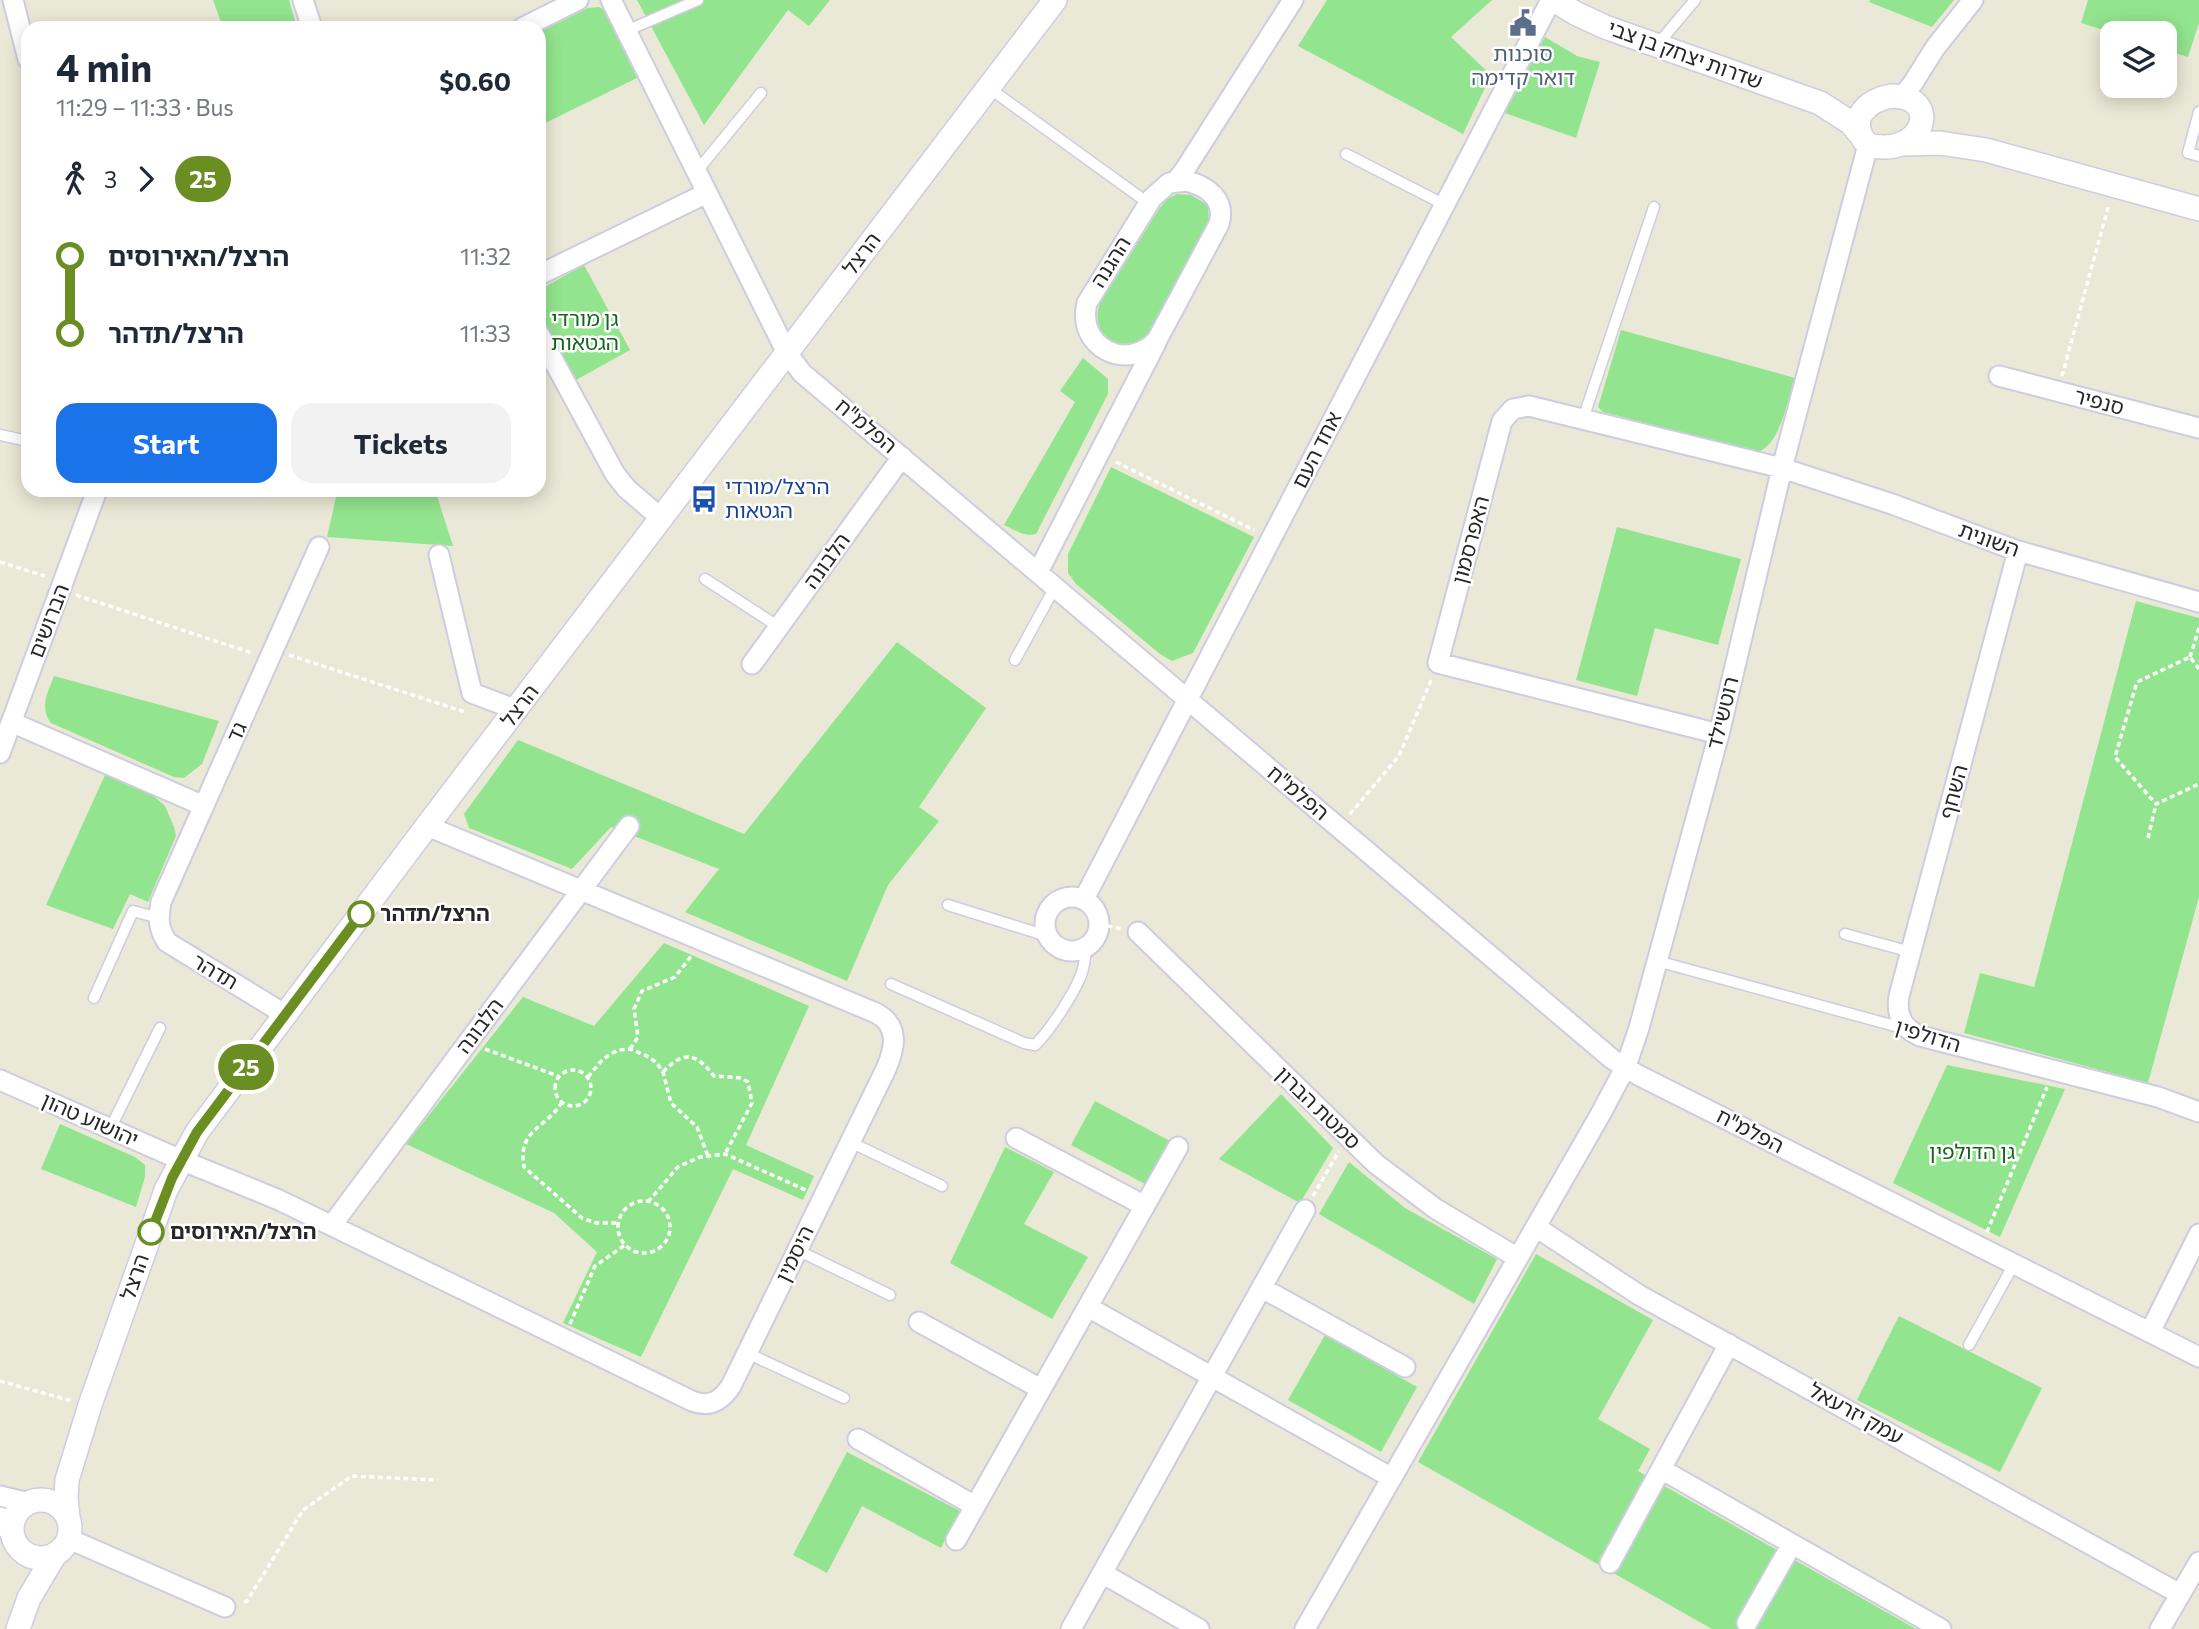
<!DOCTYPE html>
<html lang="en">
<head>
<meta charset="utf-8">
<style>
	:root { --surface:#fff; --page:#f2f2f3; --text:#1f2937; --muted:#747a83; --accent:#1a73e8 }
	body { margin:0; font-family:Commissioner,"Noto Sans Hebrew",sans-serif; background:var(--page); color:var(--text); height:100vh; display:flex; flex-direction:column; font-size:26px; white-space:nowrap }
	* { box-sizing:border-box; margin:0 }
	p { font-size:23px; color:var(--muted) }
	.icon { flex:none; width:38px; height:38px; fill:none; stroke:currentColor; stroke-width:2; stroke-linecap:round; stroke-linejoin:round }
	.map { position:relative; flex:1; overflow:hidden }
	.sheet { position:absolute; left:21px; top:21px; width:525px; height:476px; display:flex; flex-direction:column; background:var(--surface); border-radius:21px; box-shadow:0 4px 18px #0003 }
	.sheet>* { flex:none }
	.badge { padding:0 14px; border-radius:23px; font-size:24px; line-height:46px }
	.fabs { position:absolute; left:2100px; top:21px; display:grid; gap:14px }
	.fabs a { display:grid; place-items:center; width:77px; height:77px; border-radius:14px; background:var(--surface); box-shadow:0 4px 18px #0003; font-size:35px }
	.map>.badge { position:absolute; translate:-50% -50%; box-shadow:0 0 0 4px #fff }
	.legs { display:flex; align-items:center; gap:10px; height:77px; padding:0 35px; font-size:23px }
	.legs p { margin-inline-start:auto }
	.overview { display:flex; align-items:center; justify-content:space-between; height:119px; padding:0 35px }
	h1 { font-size:38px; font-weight:700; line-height:52px }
	.primary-button { display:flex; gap:14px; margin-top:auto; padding:14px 35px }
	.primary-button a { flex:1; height:80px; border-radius:21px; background:var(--accent); color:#fff; font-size:28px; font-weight:700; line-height:80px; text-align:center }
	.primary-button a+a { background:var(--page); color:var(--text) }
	ul { padding:0 35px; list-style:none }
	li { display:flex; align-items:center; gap:24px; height:77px; font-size:26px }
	li i { display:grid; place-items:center; width:10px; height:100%; margin:0 9px; background:currentColor }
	li i::after { content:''; width:18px; height:18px; margin:-9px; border:5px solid; border-radius:50%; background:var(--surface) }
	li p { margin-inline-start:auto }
	li:first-child i { background:linear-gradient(#0000 50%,currentColor 0) }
	li:last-child i { background:linear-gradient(currentColor 50%,#0000 0) }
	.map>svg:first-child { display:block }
	.green { fill:#93e48f }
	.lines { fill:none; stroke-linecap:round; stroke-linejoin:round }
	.service-casing { stroke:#cecce1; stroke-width:13 }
	.minor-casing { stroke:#cecce1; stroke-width:23 }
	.tertiary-casing { stroke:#cecce1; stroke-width:26 }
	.path { stroke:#fff; stroke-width:3.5; stroke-dasharray:5 3.5; stroke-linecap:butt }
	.service { stroke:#fff; stroke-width:10 }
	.minor { stroke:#fff; stroke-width:19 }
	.tertiary { stroke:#fff; stroke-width:23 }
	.line-1-casing { stroke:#fff; stroke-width:16 }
	.line-1 { stroke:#6b8e23; stroke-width:10 }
	.stop-1-dot { fill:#fff; stroke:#6b8e23; stroke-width:3.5 }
	.labels { text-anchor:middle; stroke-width:5; stroke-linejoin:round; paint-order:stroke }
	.service-label { font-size:21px; fill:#4e5e75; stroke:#fff }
	.street-label { font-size:21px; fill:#262626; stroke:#fff }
	.park-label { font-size:21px; fill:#16641d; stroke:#fff }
	.transit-label { font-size:21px; fill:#164399; stroke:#fff; text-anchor:start }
	.stop-label { font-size:21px; font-weight:bold; fill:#262626; stroke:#fff; text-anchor:start }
</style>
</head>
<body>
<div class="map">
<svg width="2199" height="1629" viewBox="0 0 2199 1629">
	<rect width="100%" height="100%" fill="#eae8d6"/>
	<path class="green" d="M213,0H289L297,28H223Z
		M637,0H830L809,26L788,10L704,125Z
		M1327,0H1492L1451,37L1491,75L1463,134L1298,46Z
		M1870,0H1954L1932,27L1869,2Z
		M2088,0H2199V23L2188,57L2165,50V33H2113L2081,23Z
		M599,7L606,11L637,78L539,126V32L588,8Z
		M1545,37L1577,56L1600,62L1576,138L1505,113Z
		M1177,194L1191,195L1208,205L1209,223L1150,331C1127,359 1087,337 1100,303L1159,209L1167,199Z
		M584,265L630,350L576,380L539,312V290Z
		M1621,330L1795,378C1787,401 1781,443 1758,452L1603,412L1598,407Z
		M1083,358L1108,379V394L1036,534C1024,537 1015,530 1004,525L1075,402L1060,391Z
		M1111,467L1254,537L1193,653L1172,661L1160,654L1076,584L1068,573V554Z
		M324,490H435L453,546L327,537L337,493Z
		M1617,527L1741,559L1718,645L1655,628L1637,696L1576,680Z
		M2136,601L2199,618V897L2148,1083L1964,1033L1980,973L2034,987Z
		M897,642L986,708L919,807L939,821L888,885L847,981L685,912L719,869L611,827L572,869L469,828L464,814L518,740L744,834Z
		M54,676L219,721L202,764L184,778L174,777L51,723C39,708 48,692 54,676Z
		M105,775L147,790L165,806L174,827L176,836L148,902L130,894L113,929L46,905Z
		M664,943L809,1006L746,1145L814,1176L803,1200L733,1169L641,1357L563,1323L597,1252L554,1213L406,1144L523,997L594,1026Z
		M1947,1065L2065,1089L2000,1237L1893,1183Z
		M1281,1094L1333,1148L1300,1203L1219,1159Z
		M1095,1101L1170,1141L1147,1185L1071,1145Z
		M60,1124L135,1157L145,1165V1177L136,1207L41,1169Z
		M1005,1147L1054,1172L1024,1224L1088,1257L1052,1319L950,1263Z
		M1349,1162L1405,1208L1497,1259L1474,1304L1319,1214Z
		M1536,1254L1653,1320L1598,1419L1650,1449L1638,1471L1916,1629H1712L1418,1462Z
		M1899,1316L2042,1388L2000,1472L1857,1400Z
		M1325,1335L1417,1387L1381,1452L1288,1400Z
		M847,1452L960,1511L941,1548L862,1506L827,1573L793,1555Z"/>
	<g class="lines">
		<defs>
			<path id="service" d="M626,31L698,0
				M1657,45L1695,0
				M989,88L1148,203
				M2199,112L2188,153L2199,156
				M1346,154L1445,205
				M697,171L761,93
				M1583,419L1654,207
				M0,435L28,441
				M705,579L779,627
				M1015,660L1055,587
				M948,905L1047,936
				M1845,934L1911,952
				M1657,961L1906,1029
				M891,984L1024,1043L1035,1045C1050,1031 1078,988 1083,969C1085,961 1085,954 1087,946
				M94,998L133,911L159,918
				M110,1129L160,1028
				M850,1142L942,1186
				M797,1250L890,1295
				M1969,1345L2014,1264
				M747,1353L844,1398"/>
			<path id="minor" d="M13,0L28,59
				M303,0L312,28
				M611,0L787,353L802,373L1612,1059L1638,1075L2199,1357
				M522,28L578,0
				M1902,97L1913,83L1935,48L1973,0
				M1186,181C1208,186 1226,200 1219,224L1157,340C1127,373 1076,347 1087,303L1152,198L1169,183Z
				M1175,182L1184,171L1293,0
				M539,275L707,193
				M539,334L615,474L627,489L662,519
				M1999,376L2199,428
				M2018,551L1899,996C1896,1015 1902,1028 1920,1036L2158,1097L2199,1112
				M439,555L472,693L517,710
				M1038,572L1156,343
				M752,664L902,457
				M11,722L204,806
				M1719,734L1438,663L1502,421L1513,409L1529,406L1782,468L1892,504L2015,550L2199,602
				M0,753L97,490
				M1045 924a27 27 0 1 1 54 0a27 27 0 1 1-54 0Z
				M1084,899L1551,0
				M1138,932L1376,1164L1436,1209L1518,1258
				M286,1015L167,942C158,928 158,918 161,902L319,547
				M0,1080L181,1160L279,1200L692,1401C710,1408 721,1401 731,1386L886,1069C895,1048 900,1026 876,1013L427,826
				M1016,1138L1145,1206
				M332,1225L629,826
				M1536,1227L1639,1295L2180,1594
				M1262,1288L1405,1367
				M1088,1307L1392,1478
				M919,1322L1041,1389
				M2150,1332L2199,1234
				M858,1439L975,1506
				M1661,1469L1941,1629
				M0,1496L29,1503
				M0,1517L13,1538
				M69,1539L225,1607
				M956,1540L1178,1147
				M1610,1563L1729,1344
				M1102,1573L1199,1629
				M1747,1623L1792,1544
				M1071,1629L1305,1210
				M1305,1629L1600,1115L1626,1066L1639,1028L1719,734L1782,468L1868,145
				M2160,1629L2199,1562"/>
			<path id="tertiary" d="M1554,0L1575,13L1605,27L1820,103L1851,123L1859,133
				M1892,96C1944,97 1923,159 1868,145C1846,122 1865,100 1892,96Z
				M1903,144L1940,143L1986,150L2199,209
				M12 1529a29 29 0 1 1 58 0a29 29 0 1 1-58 0Z
				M68,1517L66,1498L67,1480L90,1405L166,1190L197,1132L427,826L1055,0
				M18,1629L29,1598L54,1556"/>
		</defs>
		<use href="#service" class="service-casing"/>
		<use href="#minor" class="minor-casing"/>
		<use href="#tertiary" class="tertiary-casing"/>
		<path class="path" d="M2062,376L2109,204
			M1116,462L1254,530
			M0,562L45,576
			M76,595L252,653
			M289,655L465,712
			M2190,657L2199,628
			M2199,669L2190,657L2137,682L2115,757L2156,804L2199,784
			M1350,814L1399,756L1432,678
			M2148,838L2156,804
			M1099,924L1122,929
			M485,1049L558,1076
			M630,1049L638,1037L634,1009L642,991L675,977L692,955
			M555 1088a18 18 0 1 1 36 0a18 18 0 1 1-36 0Z
			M663,1072C684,1050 696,1053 714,1076L741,1078L748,1082L752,1103L725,1154
			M588,1077L603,1059L618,1050L630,1049L645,1055L656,1062L663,1072L671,1103L697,1127L708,1156
			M562,1102C547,1128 517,1129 524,1167L582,1218L596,1223H618
			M1313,1196L1339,1151
			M618 1227a26 26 0 1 1 52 0a26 26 0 1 1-52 0Z
			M648,1202L678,1167L700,1157L725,1154L808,1191
			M1987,1232L2047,1087
			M570,1324L595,1266L625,1245
			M0,1381L72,1401
			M244,1602L247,1601L303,1510L352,1476L438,1480"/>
		<use href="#service" class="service"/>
		<use href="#minor" class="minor"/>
		<use href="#tertiary" class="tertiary"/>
	</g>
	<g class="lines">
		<defs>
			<path id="line-1" d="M151,1232L172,1178L197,1132L361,914"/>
		</defs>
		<use href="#line-1" class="line-1-casing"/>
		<use href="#line-1" class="line-1"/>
	</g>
	<defs>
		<symbol id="civic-bare" viewBox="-9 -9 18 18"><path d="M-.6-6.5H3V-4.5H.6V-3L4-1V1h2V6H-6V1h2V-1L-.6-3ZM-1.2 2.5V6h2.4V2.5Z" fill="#5c6f8a" stroke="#fff" stroke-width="2.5" paint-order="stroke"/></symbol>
		<symbol id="bus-bare" viewBox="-9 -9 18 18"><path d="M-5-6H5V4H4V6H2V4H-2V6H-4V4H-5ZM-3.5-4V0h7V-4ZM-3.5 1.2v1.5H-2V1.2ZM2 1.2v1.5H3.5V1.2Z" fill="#1a4fb4" stroke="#fff" stroke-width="2.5" paint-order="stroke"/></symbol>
	</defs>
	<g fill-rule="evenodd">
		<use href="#civic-bare" x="1504" y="4" width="38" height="38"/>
		<use href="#bus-bare" x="685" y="480" width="38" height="38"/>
	</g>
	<g class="stop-1-dot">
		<circle cx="361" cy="914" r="12"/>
		<circle cx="151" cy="1232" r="12"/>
	</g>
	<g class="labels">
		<g class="service-label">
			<text x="1523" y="61">סוכנות<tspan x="1523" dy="24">דואר קדימה</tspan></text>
		</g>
		<g class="street-label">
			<text transform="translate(1685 55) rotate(20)" y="7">שדרות יצחק בן צבי</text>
			<text transform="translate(862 254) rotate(-53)" y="7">הרצל</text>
			<text transform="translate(1111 262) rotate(-58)" y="7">ההגנה</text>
			<text transform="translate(2099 402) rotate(15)" y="7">סנפיר</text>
			<text transform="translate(866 426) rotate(40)" y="7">הפלמ"ח</text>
			<text transform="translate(1317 450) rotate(-63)" y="7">אחד העם</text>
			<text transform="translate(1471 540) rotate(-75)" y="7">האפרסמון</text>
			<text transform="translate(1989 540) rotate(20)" y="7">השונית</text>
			<text transform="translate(827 561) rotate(-54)" y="7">הלבונה</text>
			<text transform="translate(49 621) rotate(-69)" y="7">הברושים</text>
			<text transform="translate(520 706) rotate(-53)" y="7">הרצל</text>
			<text transform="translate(1723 713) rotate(-76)" y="7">רוטשילד</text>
			<text transform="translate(237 732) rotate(-66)" y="7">גד</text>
			<text transform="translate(1954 792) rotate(-75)" y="7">השחף</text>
			<text transform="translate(1298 793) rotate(40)" y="7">הפלמ"ח</text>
			<text transform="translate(215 972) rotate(31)" y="7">תדהר</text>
			<text transform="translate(480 1026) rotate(-53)" y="7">הלבונה</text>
			<text transform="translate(1928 1036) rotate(17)" y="7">הדולפין</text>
			<text transform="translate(1318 1108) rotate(44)" y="7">סמטת הברון</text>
			<text transform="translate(90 1120) rotate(24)" y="7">יהושוע טהון</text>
			<text transform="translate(1750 1131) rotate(27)" y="7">הפלמ"ח</text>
			<text transform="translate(795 1254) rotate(-64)" y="7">היסמין</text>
			<text transform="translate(135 1277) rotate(-71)" y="7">הרצל</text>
			<text transform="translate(1856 1414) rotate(29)" y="7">עמק יזרעאל</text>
		</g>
		<g class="park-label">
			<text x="585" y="326">גן מורדי<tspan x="585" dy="24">הגטאות</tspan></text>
			<text x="1972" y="1159">גן הדולפין</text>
		</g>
		<g class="transit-label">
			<text x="725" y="494">הרצל/מורדי<tspan x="725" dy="24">הגטאות</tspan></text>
		</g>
		<g class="stop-label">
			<text x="380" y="921">הרצל/תדהר</text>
			<text x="170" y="1239">הרצל/האירוסים</text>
		</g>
	</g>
</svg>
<div class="fabs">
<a><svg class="icon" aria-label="layers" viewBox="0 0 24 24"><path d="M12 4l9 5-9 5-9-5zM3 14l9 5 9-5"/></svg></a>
</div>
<b class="badge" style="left:246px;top:1067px;background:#6b8e23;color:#fff">25</b>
<section class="sheet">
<div class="overview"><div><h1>4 min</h1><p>11:29 – 11:33 · Bus</p></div><b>$0.60</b></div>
<div class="legs"><svg class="icon" aria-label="walk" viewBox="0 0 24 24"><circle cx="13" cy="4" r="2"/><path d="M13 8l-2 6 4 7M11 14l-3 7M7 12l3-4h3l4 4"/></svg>3<svg class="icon" aria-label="forward" viewBox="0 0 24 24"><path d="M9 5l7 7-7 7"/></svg><b class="badge" style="background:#6b8e23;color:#fff">25</b></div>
<ul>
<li><i style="color:#6b8e23"></i><b>הרצל/האירוסים</b><p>11:32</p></li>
<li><i style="color:#6b8e23"></i><b>הרצל/תדהר</b><p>11:33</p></li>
</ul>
<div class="primary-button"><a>Start</a><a>Tickets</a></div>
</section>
</div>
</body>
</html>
